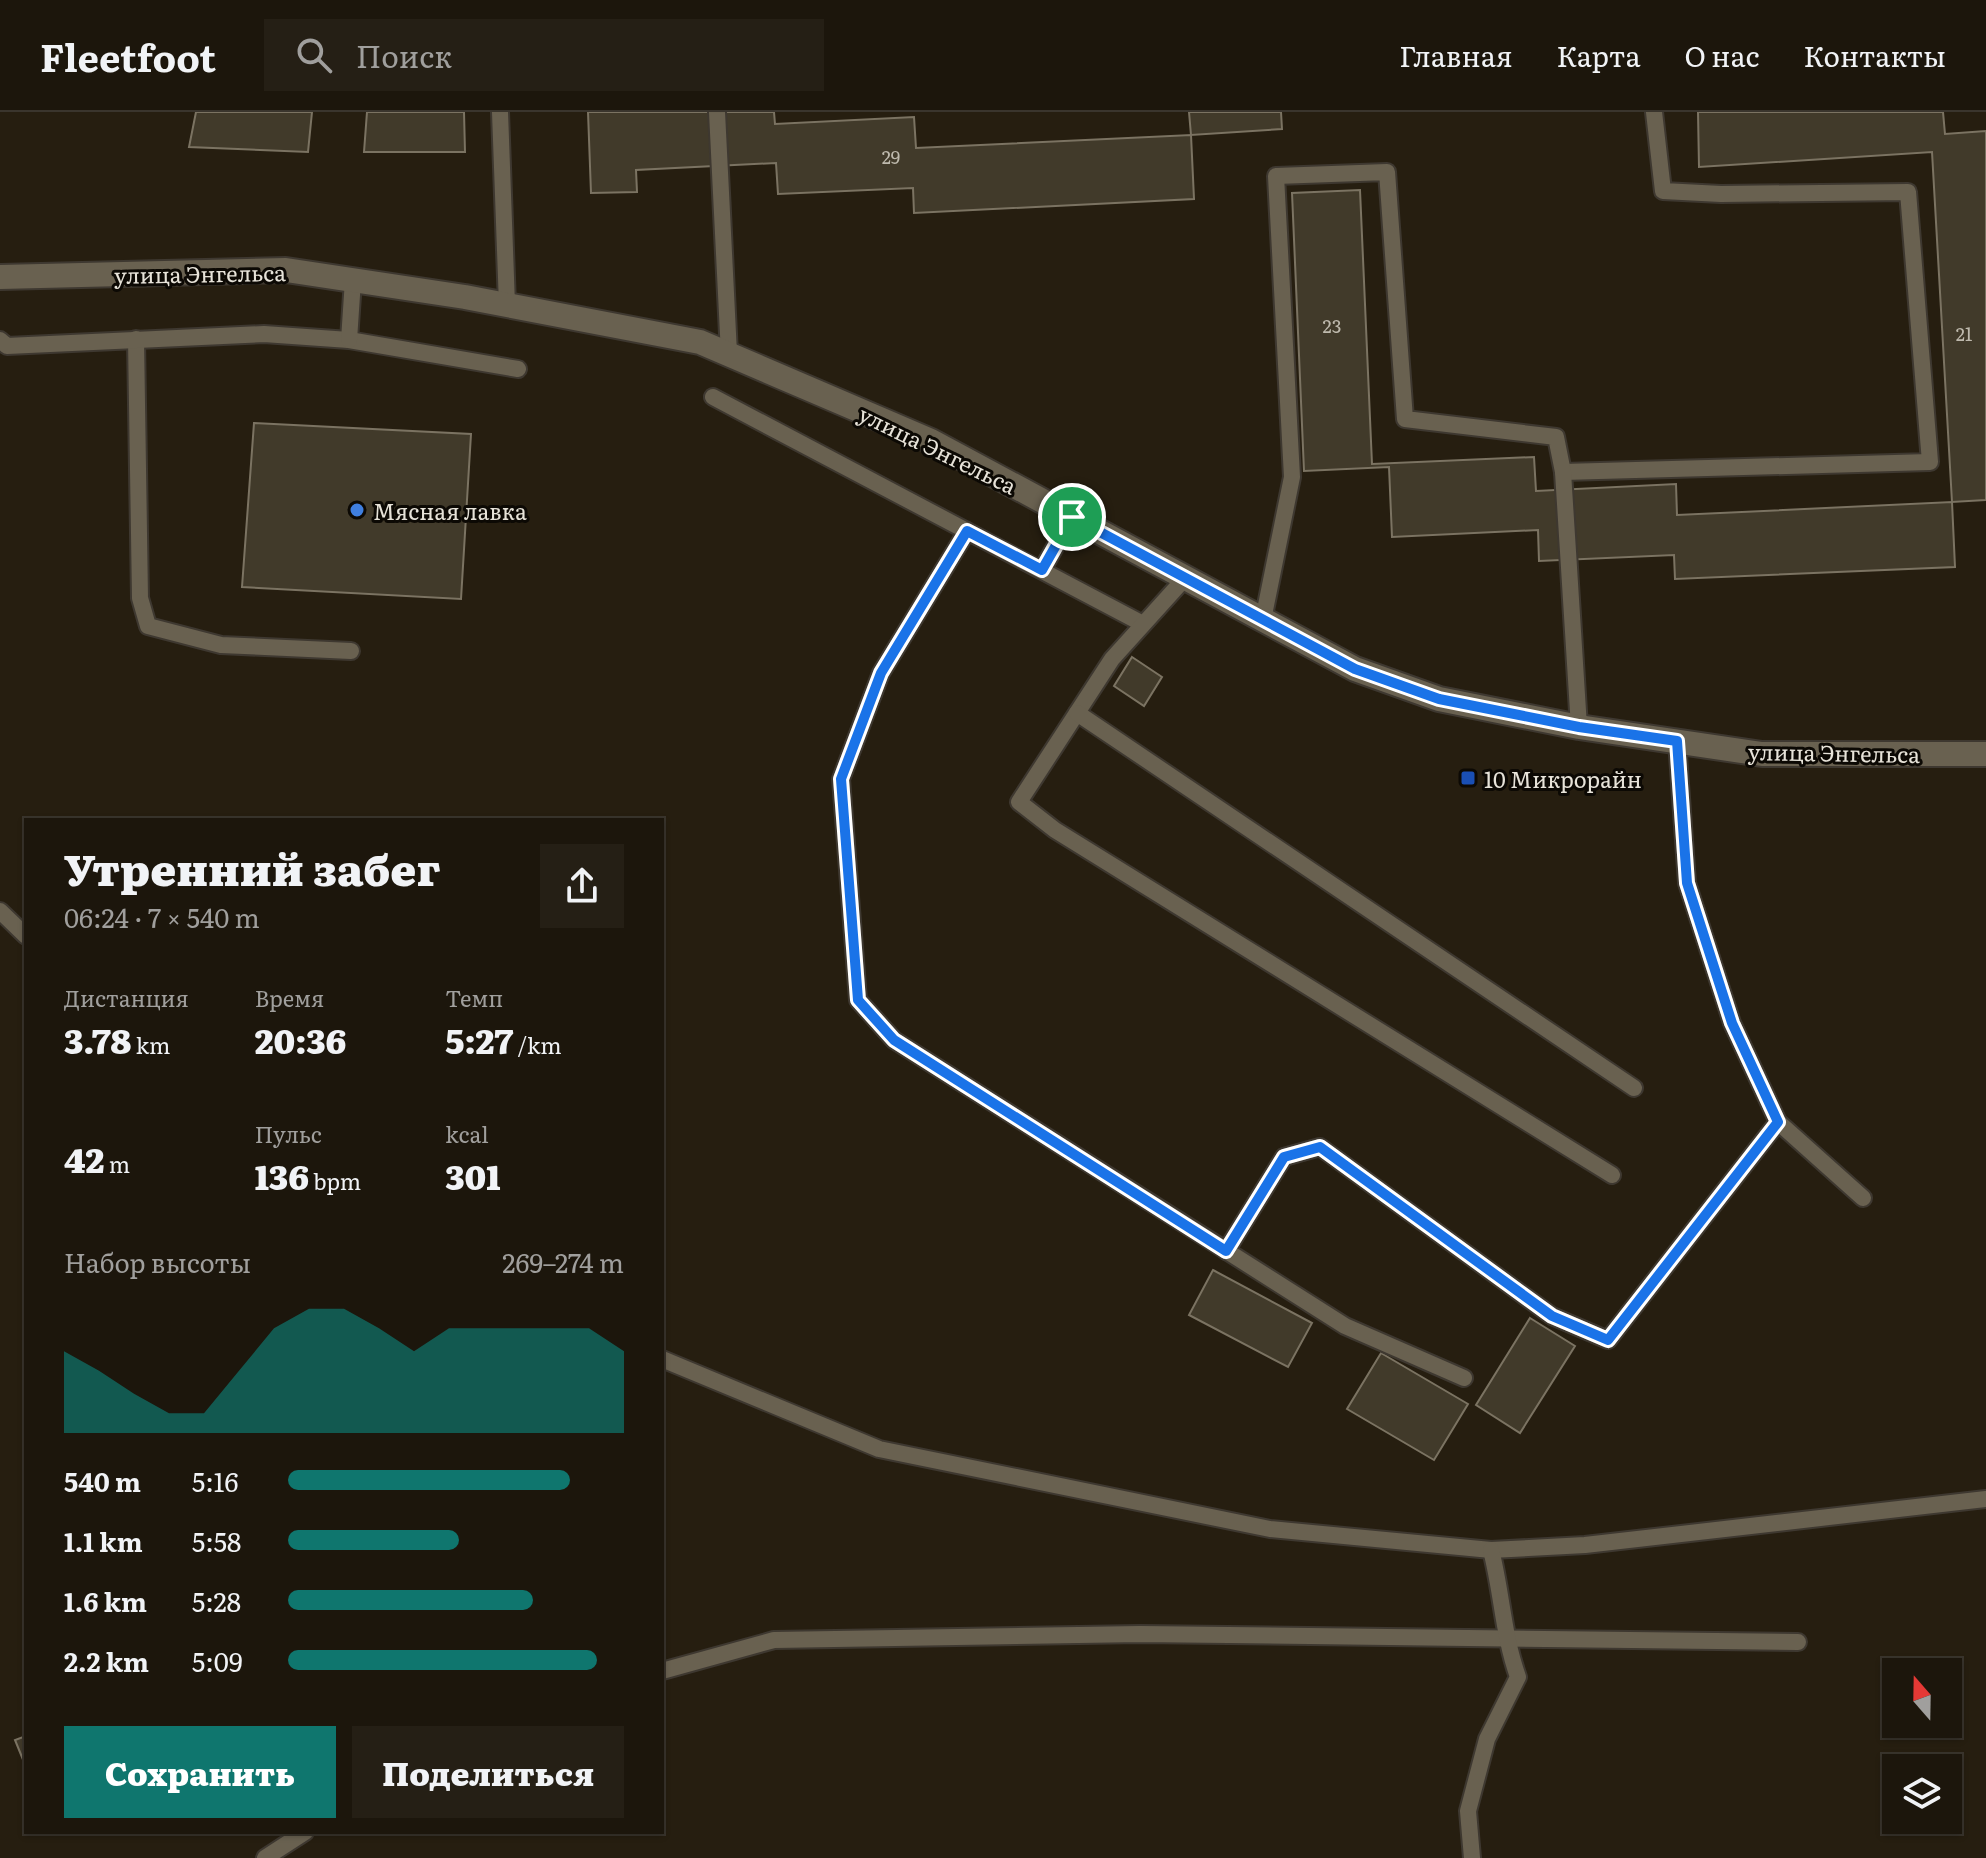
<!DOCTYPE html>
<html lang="ru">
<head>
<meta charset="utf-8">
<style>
  body { margin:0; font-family:Literata,serif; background:#251f15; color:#f1f3f6; height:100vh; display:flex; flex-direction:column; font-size:30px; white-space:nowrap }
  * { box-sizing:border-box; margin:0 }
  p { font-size:26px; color:#a09f9d }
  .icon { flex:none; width:44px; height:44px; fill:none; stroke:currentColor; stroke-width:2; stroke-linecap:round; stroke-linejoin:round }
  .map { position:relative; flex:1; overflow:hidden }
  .drawer { position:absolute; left:24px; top:706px; width:640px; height:1016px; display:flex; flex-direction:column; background:#1c160c; border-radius:0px; box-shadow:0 2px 6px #0004,0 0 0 2px #3a352d }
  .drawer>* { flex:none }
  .needle { width:52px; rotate:340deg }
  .controls { position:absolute; left:1882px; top:1546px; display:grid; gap:16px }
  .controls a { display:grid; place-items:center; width:80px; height:80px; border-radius:0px; background:#1c160c; box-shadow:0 2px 6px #0004,0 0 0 2px #3a352d; font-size:40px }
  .pin { position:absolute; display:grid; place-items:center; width:68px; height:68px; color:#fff; margin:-34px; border:4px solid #fff; border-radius:50%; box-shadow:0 2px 8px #0007 }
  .round { display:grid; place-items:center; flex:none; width:84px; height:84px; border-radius:0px; background:#251f15 }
  .head { display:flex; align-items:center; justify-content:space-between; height:136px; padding:0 40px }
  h1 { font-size:44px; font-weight:800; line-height:60px }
  .metrics { display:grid; grid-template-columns:repeat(3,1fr); gap:12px; height:136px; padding:8px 40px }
  .metrics div { display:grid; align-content:center }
  .metrics b { font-size:34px; font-weight:800 }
  .metrics small { font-size:22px; font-weight:400 }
  .metrics p { font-size:22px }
  .chart { height:224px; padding:16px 40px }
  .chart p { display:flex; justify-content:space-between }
  .chart svg { width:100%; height:144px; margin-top:8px; fill:#0f766e; opacity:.7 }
  .button { display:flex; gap:16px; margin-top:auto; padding:16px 40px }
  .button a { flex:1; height:92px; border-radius:0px; background:#0f766e; color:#fff; font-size:32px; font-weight:800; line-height:92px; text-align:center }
  .button a+a { background:#251f15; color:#f1f3f6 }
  ul { padding:0 40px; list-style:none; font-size:26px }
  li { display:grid; grid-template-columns:128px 96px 1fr; align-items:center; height:60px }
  li i { height:20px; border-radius:10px; background:#0f766e }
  header { display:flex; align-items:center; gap:48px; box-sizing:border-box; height:112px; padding:0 40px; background:#1c160c; border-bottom:2px solid #3a352d }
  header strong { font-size:38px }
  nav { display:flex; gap:44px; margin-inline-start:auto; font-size:28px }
  .search { width:560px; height:72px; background:#251f15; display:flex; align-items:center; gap:20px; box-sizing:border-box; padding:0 28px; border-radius:0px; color:#a09f9d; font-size:30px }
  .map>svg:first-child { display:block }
  .building { fill:#413a2a; stroke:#7b7362; stroke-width:2 }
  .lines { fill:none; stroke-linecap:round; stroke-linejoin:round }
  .lane-casing { stroke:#3e3830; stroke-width:20 }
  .secondary-casing { stroke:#3e3830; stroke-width:28 }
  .lane { stroke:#696150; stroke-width:16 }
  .secondary { stroke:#696150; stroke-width:24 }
  .route-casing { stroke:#fff; stroke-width:16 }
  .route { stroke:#1a73e8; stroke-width:10 }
  .shop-dot { fill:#3f7fe0; stroke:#0c0904; stroke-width:3 }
  .transit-dot { fill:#1a4fb4; stroke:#0c0904; stroke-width:3 }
  .labels { text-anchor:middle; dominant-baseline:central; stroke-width:6; stroke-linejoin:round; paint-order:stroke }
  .number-label { font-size:18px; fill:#beb9ad }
  .street-label { font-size:22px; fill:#e7e3d9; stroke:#0c0904 }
  .poi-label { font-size:22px; fill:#e7e3d9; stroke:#0c0904; text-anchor:start }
</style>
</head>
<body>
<header>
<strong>Fleetfoot</strong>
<div class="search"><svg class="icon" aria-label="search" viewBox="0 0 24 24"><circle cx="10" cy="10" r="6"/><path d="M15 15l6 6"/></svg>Поиск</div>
<nav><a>Главная</a><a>Карта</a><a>О нас</a><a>Контакты</a></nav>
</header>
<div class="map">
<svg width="1986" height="1746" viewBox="0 0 1986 1746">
  <rect width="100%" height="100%" fill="#261e10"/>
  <g class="building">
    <path d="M196,0h116l-4,40 -119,-5z"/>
    <path d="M367,0h97l1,40h-101z"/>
    <path d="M588,0h186l1,12 139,-7 2,31 275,-13 3,64 -280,14 -1,-25 -135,6 -2,-31 -140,7 1,22 -46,1z"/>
    <path d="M1189,0h92l1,17 -91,6z"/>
    <path d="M1698,0h245l2,22 41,-3v369l-34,2 -20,-350 -233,15z"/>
    <path d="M1360,78l12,274 162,-7 2,34 140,-7 1,31 275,-13 3,65 -280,12 -1,-24 -135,6 -1,-31 -146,7 -3,-70 -85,4 -12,-278z"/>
    <path d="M254,311l217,11 -10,165 -219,-12z"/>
    <path d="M1132,545l30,20 -18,29 -30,-20z"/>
    <path d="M1213,1158l99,53 -24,44 -99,-52z"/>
    <path d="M1530,1206l45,28 -55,87 -44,-28z"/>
    <path d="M1381,1241l87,51 -34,56 -87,-51z"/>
    <path d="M26,1624v31l-11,-27z"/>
  </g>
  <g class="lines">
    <g class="lane-casing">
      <g id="lane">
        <path d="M500,0l7,193"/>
        <path d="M717,0l12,242"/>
        <path d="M136,227l4,259 8,28 73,19 130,6"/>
        <path d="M0,228l7,6 257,-12 85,6 169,29"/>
        <path d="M349,228l4,-60"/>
        <path d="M713,285l430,227"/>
        <path d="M1563,360l367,-10 -22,-270 -187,2 -58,-3 -9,-79"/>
        <path d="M967,419l-86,142 -40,106 17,221 36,40 451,286 119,52"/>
        <path d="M1042,458l30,-53"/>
        <path d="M1186,465l-74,82 -93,143 36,28 557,345"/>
        <path d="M1263,508l29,-143 -16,-301 111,-4 18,247 151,18 7,35 16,255"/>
        <path d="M1077,601l557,375"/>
        <path d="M1677,629l10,142 45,140 46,99 85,76"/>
        <path d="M0,799l26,25"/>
        <path d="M1226,1139l58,-94 36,-10 232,169 56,24 170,-218"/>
        <path d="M662,1247l217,90 391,80 221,21 94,-5 401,-46"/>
        <path d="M662,1559l112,-31 366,-6 658,8"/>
        <path d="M265,1746l40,-26"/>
        <path d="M1472,1746l-4,-47 19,-72 31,-62c-15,-42 -16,-84 -27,-127"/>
      </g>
    </g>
    <g class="secondary-casing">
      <path id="secondary" d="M0,165l286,-7 179,27 235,45 231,99 424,228 84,30 140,28 183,27h224"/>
    </g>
    <use href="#lane" class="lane"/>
    <use href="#secondary" class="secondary"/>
  </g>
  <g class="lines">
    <g class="route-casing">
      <path id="route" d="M1072,405l283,152 84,30 140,28 98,14 10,142 45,140 46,99 -170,218 -56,-24 -232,-169 -36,10 -58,94 -332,-211 -36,-40 -17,-221 40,-106 86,-142 75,39z"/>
    </g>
    <use href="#route" class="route"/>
  </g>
  <circle class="shop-dot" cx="357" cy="398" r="8"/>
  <rect class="transit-dot" x="1460" y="658" width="16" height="16" rx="4"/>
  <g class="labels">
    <g class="number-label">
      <text x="891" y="44">29</text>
      <text x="1332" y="213">23</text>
      <text x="1964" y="221">21</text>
    </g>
    <g class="street-label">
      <text transform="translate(200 161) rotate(-1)">улица Энгельса</text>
      <text transform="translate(938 337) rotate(26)">улица Энгельса</text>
      <text transform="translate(1834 640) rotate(1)">улица Энгельса</text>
    </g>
    <g class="poi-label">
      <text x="373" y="398">Мясная лавка</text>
      <text x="1484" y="666">10 Микрорайн</text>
    </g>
  </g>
</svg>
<div class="controls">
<a><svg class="needle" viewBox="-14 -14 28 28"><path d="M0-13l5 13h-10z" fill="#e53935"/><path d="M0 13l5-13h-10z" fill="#a09f9d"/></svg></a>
<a><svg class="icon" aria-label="layers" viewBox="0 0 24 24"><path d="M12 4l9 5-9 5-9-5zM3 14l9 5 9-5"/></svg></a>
</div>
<div class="pin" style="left:1072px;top:405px;background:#1e9e55"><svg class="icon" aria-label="arrive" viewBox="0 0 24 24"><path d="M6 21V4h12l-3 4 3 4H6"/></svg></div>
<section class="drawer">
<div class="head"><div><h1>Утренний забег</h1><p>06:24 · 7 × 540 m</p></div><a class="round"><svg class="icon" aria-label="share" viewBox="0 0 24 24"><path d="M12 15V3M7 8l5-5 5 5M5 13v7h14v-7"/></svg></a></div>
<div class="metrics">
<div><p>Дистанция</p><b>3.78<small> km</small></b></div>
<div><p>Время</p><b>20:36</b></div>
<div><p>Темп</p><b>5:27<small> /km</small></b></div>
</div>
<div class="metrics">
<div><b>42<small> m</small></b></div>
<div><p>Пульс</p><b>136<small> bpm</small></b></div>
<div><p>kcal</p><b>301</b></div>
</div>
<div class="chart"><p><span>Набор высоты</span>269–274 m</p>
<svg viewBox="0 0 160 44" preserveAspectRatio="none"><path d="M0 44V19L10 25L20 32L30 38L40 38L50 25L60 12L70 6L80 6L90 12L100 19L110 12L120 12L130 12L140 12L150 12L160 19V44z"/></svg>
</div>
<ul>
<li><b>540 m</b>5:16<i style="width:84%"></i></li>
<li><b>1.1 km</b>5:58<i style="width:51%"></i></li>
<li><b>1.6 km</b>5:28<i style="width:73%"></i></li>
<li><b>2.2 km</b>5:09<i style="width:92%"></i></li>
</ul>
<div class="button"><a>Сохранить</a><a>Поделиться</a></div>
</section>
</div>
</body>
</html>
